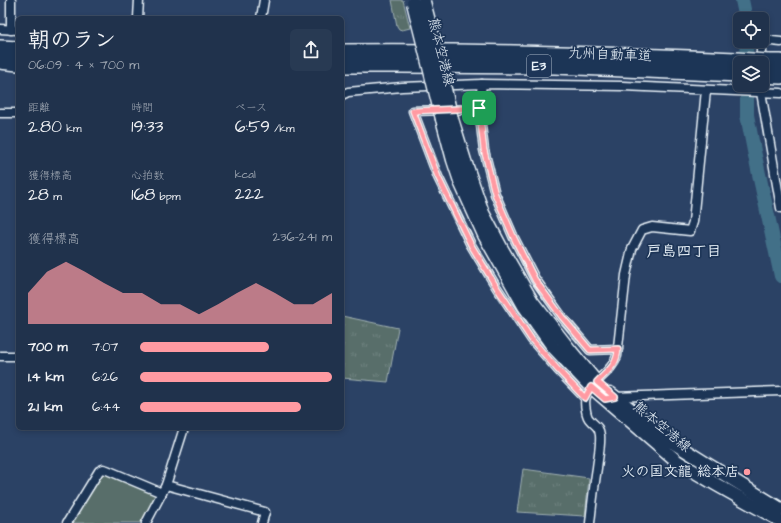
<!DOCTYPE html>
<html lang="ja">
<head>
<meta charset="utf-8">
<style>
  body { margin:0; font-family:"Architects Daughter","Klee One",sans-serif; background:#283a53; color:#f1f3f6; height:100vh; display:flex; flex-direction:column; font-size:15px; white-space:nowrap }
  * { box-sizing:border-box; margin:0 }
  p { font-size:13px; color:#a2aab5 }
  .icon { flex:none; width:22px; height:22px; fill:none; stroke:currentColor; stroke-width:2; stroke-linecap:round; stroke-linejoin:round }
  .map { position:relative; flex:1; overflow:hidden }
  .details { position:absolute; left:16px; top:16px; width:328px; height:414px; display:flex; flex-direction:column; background:#20324c; border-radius:6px; box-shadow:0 2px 6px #0003,0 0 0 1px #3d4d64 }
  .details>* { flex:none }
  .controls { position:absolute; left:733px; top:12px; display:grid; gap:8px }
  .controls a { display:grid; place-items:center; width:36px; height:36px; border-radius:6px; background:#20324c; box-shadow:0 2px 6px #0003,0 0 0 1px #3d4d64; font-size:20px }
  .pin { position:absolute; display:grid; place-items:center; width:34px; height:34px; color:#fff; margin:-17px; border-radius:8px; box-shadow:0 2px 6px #0006 }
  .round { display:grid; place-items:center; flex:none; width:42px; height:42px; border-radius:6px; background:#283a53 }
  .overview { display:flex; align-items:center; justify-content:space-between; height:68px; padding:0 12px }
  h1 { font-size:22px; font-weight:600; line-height:30px }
  .metrics { display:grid; grid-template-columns:repeat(3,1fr); gap:6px; height:68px; padding:4px 12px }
  .metrics div { display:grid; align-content:center }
  .metrics b { font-size:17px; font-weight:600 }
  .metrics small { font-size:11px; font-weight:400 }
  .metrics p { font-size:11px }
  .chart { height:112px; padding:8px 12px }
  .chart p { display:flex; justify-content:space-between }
  .chart svg { width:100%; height:72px; margin-top:4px; fill:#ff9aa2; opacity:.7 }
  ul { padding:0 12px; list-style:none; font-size:13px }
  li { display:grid; grid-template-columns:64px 48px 1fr; align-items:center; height:30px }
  li i { height:10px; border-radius:5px; background:#ff9aa2 }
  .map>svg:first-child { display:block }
  .grass { fill:url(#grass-tufts); stroke:#a0b0b1 }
  .green { fill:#586e6a; stroke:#a0b0b1 }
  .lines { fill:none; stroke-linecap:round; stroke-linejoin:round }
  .river { stroke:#436f88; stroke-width:14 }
  .minor-casing { stroke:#e8f1f8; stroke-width:11 }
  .secondary-casing { stroke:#e8f1f8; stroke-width:15 }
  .motorway-casing { stroke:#e8f1f8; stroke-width:18 }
  .minor { stroke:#1d3557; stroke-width:8 }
  .secondary { stroke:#1d3557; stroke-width:12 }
  .motorway { stroke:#1d3557; stroke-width:15 }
  .secondary-bridge-casing { stroke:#e8f1f8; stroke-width:15; stroke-linecap:butt }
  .motorway-bridge-casing { stroke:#e8f1f8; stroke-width:18; stroke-linecap:butt }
  .secondary-bridge { stroke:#1d3557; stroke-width:12 }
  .motorway-bridge { stroke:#1d3557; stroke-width:15 }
  .route-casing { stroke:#fff; stroke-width:8 }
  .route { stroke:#ff9aa2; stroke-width:5 }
  .poi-dot { fill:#ff9aa2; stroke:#1d3557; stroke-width:1.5 }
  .labels { text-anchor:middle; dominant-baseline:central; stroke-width:3.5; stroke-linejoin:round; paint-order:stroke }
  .shield { fill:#1d3557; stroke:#abb9c8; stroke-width:1 }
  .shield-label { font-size:13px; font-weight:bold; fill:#e8f1f8 }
  .street-label { font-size:14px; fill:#e8f1f8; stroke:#1d3557 }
  .poi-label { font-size:14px; font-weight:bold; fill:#e8f1f8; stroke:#1d3557; text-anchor:end }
  .neighbourhood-label { font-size:15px; font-weight:bold; fill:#e8f1f8; stroke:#1d3557 }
</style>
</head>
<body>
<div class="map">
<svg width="781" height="523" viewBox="0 0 781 523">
  <defs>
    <pattern id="grass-tufts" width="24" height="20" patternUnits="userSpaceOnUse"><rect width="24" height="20" fill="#586e6a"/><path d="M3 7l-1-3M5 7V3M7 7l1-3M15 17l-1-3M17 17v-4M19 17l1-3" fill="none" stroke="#708380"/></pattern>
  </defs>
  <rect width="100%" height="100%" fill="#2b4265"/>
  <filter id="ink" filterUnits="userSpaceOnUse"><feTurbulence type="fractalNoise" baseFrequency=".025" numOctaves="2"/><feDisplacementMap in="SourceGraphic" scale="8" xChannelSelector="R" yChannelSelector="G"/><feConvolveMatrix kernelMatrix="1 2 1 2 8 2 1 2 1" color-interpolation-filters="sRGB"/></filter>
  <g filter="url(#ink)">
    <g class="grass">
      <path d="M392,0h11l7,28 -8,2 -3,-1 -2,-3z"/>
      <path d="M342,316l56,12 -10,54 -46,-4z"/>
      <path d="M523,469l66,9 -4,38 -68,-4z"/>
    </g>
    <path class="green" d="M99,471l63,22 -16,30h-79z"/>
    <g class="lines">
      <g class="river">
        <path d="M742,0l4,19"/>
        <path d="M746,41l1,22"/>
        <path d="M747,85v30l7,36 27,125"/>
      </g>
      <g class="minor-casing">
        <g id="minor">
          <path d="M138,18l1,-18"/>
          <path d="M261,18l3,-18"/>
          <path d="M0,29l18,1"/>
          <path d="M11,30v-30"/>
          <path d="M762,40l19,2"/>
          <path d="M761,41v22"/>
          <path d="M482,84l-3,25 5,41 11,44 19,44 21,41 27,38 28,33 28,-1"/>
          <path d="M761,85v7l20,116"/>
          <path d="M342,95l6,-3 54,-5 80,-3 141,2 158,7"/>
          <path d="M479,109l-66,2 25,66 33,68 26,43 35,52 26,30 27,28"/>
          <path d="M0,113h18"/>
          <path d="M0,356h18"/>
          <path d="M614,397l167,-6"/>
          <path d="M166,485l99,27 -3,11"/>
          <path d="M67,523l32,-52 4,-2 4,1 55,23"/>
          <path d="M146,523l20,-38 18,-57"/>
          <path d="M590,523c2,-18 4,-37 7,-55 1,-10 4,-23 3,-33 -1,-9 -5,-9 -10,-15 -4,-3 -6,-18 -4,-23 6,-17 26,-24 31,-41l9,-81 6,-26 10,-19 10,-3 38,4 3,-9 13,-132"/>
        </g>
      </g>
      <g class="secondary-casing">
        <g id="secondary">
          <path d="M442,119l11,41 8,24 23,51 40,71 29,41 38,40 87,75 39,23 64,36"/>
          <path d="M452,119l13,42 18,52 19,36 30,52 38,49 25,30"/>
          <path d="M610,393l62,49 32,20 77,47"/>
        </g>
      </g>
      <g class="motorway-casing">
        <g id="motorway">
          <path d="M0,48l18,1"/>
          <path d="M342,52c131,-1 263,2 394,8"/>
          <path d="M0,61l18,2"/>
          <path d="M768,62h13"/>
          <path d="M342,65h58l155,1 185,8"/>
          <path d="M762,75l19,1"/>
        </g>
      </g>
      <use href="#minor" class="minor"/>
      <use href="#secondary" class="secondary"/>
      <use href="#motorway" class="motorway"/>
      <g class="secondary-bridge-casing">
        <g id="secondary-bridge">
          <path d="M424,2l6,23 22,94"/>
          <path d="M413,3l29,116"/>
        </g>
      </g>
      <g class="motorway-bridge-casing">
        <path id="motorway-bridge" d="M736,60l32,2"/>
      </g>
      <use href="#secondary-bridge" class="secondary-bridge"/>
      <use href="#motorway-bridge" class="motorway-bridge"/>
    </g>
  </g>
  <g class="lines" filter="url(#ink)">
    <g class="route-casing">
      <path id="route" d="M479,108l5,42 11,44 19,44 21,42 27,37 28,33 28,-1c-1,17 -10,21 -21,33l18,15 -10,2 -14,-12 -6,11 -27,-28 -26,-30 -35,-52 -26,-43 -33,-68 -25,-66z"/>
    </g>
    <use href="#route" class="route"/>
  </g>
  <circle class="poi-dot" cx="747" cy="472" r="4"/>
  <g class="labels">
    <rect class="shield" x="527" y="55" width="24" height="22" rx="3"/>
    <g class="shield-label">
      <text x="539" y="66">E3</text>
    </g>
    <g class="street-label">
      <text transform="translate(441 52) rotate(76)">熊本空港線</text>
      <text transform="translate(610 55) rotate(2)">九州自動車道</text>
      <text transform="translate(662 427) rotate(40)">熊本空港線</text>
    </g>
    <g class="poi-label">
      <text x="739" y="472">火の国文龍 総本店</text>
    </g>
    <g class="neighbourhood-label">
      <text x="684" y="251">戸島四丁目</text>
    </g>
  </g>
</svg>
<div class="controls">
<a><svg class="icon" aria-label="locate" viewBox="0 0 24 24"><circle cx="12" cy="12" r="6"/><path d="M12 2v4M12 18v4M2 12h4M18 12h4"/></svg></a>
<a><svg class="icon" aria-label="layers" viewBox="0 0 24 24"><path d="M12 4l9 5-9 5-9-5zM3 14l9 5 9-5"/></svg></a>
</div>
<div class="pin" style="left:479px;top:108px;background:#1e9e55"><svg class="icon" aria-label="arrive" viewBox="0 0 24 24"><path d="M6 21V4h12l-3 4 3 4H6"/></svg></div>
<section class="details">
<div class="overview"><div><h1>朝のラン</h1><p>06:09 · 4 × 700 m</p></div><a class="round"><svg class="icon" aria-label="share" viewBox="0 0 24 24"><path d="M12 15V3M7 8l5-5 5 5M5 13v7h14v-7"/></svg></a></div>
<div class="metrics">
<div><p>距離</p><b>2.80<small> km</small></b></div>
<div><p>時間</p><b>19:33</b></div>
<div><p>ペース</p><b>6:59<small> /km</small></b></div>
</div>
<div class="metrics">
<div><p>獲得標高</p><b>28<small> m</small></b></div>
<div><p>心拍数</p><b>168<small> bpm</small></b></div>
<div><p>kcal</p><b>222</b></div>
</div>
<div class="chart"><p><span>獲得標高</span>236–241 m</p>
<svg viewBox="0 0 160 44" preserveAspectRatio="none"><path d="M0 44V25L10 12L20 6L30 12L40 19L50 25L60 25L70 32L80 32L90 38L100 32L110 25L120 19L130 25L140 32L150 32L160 25V44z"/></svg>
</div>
<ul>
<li><b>700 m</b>7:07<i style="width:67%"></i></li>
<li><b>1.4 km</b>6:26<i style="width:100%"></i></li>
<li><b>2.1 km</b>6:44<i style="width:84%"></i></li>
</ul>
</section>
</div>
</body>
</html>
